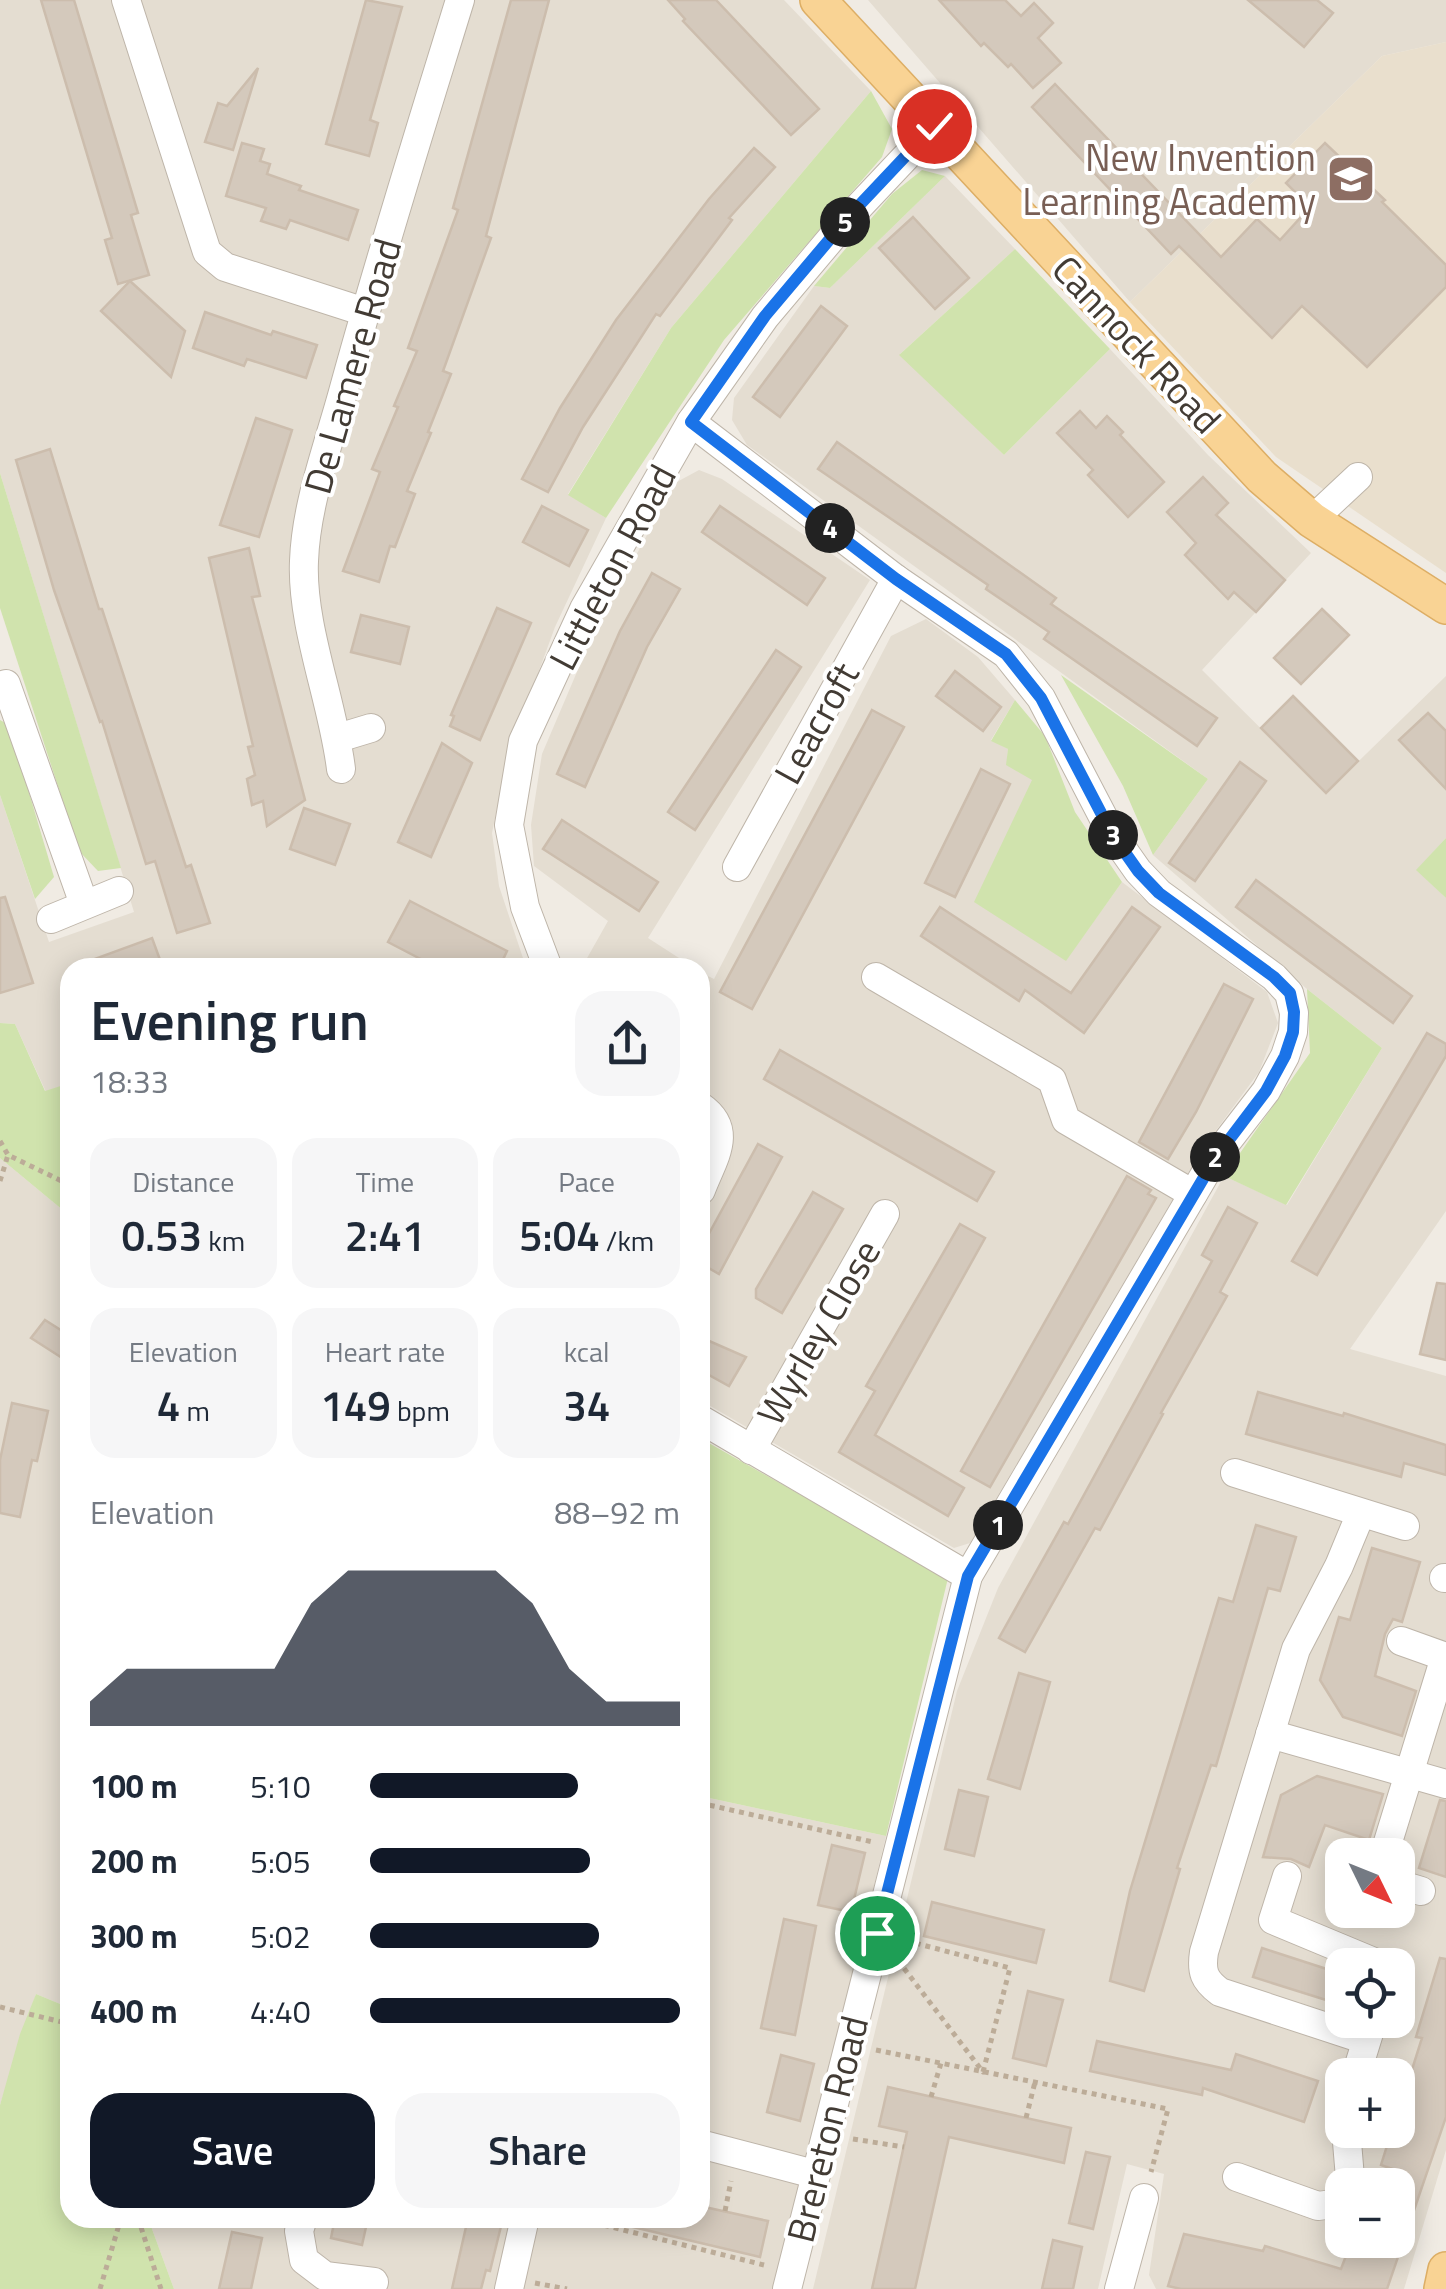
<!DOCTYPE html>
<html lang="en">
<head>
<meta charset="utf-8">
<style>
  body { margin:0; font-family:"Titillium Web",sans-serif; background:#f6f6f7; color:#1f2937; height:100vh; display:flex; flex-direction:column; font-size:38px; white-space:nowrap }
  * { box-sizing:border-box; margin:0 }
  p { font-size:32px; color:#747a83 }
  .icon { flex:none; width:55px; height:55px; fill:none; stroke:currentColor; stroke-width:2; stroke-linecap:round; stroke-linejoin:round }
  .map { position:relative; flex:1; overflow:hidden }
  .panel { position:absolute; left:60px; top:958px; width:650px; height:1270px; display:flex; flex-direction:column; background:#fff; border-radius:30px; box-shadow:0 5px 25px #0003 }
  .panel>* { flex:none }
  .needle { width:65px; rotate:133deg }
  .controls { position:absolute; left:1325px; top:1838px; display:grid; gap:20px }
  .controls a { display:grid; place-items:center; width:90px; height:90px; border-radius:20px; background:#fff; box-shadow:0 5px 25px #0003; font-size:50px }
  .pin { position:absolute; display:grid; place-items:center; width:85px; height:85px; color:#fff; margin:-42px; border:5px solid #fff; border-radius:50%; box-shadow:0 2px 10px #0007 }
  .km { position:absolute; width:50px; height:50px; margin:-25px; border-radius:50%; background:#222; color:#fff; font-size:28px; line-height:50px; text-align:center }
  .round { display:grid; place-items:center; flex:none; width:105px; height:105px; border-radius:30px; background:#f6f6f7 }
  .headline { display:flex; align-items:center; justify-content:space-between; height:170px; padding:0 30px }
  h1 { font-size:55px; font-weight:600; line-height:75px }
  .stats { display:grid; grid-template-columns:repeat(3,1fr); gap:15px; height:170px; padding:10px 30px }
  .stats div { display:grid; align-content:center; border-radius:25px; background:#f6f6f7; text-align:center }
  .stats b { font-size:42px; font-weight:600 }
  .stats small { font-size:28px; font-weight:400 }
  .stats p { font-size:28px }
  .chart { height:280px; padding:20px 30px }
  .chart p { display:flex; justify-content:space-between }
  .chart svg { width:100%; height:180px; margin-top:10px; fill:#111827; opacity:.7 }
  .action { display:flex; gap:20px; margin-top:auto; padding:20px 30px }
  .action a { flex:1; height:115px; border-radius:30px; background:#111827; color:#fff; font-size:40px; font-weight:600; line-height:115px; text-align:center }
  .action a+a { background:#f6f6f7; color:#1f2937 }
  ul { padding:0 30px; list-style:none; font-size:32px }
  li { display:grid; grid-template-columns:160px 120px 1fr; align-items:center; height:75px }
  li i { height:25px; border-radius:12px; background:#111827 }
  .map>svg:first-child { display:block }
  .residential { fill:#e4ddd1; fill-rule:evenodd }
  .education { fill:#e9dfcd }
  .green { fill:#d0e3ad }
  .building { fill:#d4c9bc; stroke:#ccbdad; stroke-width:2.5 }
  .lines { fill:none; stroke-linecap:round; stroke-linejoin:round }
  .minor-casing { stroke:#beb5a9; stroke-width:30 }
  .major-casing { stroke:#ddae65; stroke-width:38 }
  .path { stroke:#bcac98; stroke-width:5; stroke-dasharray:5 5; stroke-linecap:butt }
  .minor { stroke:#fff; stroke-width:28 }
  .major { stroke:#f9d394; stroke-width:35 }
  .route-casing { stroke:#fff; stroke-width:20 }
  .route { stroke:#1a73e8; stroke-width:12 }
  .labels { text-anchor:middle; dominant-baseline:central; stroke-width:8; stroke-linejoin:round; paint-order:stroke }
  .education-label { font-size:38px; fill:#785e54; stroke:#fff; text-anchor:end }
  .street-label { font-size:38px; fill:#423b34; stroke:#fff }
</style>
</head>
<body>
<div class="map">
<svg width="1446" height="2289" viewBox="0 0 1446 2289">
  <rect width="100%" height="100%" fill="#f0ebe3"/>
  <g class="residential">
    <path d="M0,0h784l87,91 -200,237 -103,166 38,24 -51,109 -48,131 -15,75 7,53 27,81 -456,1v115l-24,9 -31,-68 -15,-1v-228l49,147 85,-30 -134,-439z"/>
    <path d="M868,0h578v42l-64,14 -252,246z"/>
    <path d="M945,176l70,73 -115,105 104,101 106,-106 98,106 103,98 -109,117 124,123 120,-117v162l-29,32 29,28v313l-96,138 96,27v774l-42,139h-248l-7,-14 15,-101 -37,-10 -29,125h-285l144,-598 41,-103 226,-412 63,29 95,-157 -75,-59 -154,-134 55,-76 -461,-334 -15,-25 2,-22 80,-112 16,2zM1342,1855h56v55h-56zM1342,1965h56v55h-56zM1342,2075h56v55h-56zM1342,2185h56v55h-56z"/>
    <path d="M699,470l23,9 148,101 -222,358 45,29h-111l26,-46 -74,-55 -3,-41 11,-71 49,-115 84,-156z"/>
    <path d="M926,619l52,38 37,43 -24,40 17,9 -1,16 25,14 34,181 56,-78 145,110 11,31 -19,49 -56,76 -233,395 -16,5 -254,-148v-428l14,7 177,-343z"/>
    <path d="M0,1158l70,58v792l-34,-14 -36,111z"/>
    <path d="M700,1796l186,40 -110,453h-602l-26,-71h552z"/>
  </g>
  <path class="education" d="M1446,42v531l-170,-116 -146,-155 252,-246z"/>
  <g class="green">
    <path d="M871,91l21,38 -10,28 -158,183 -118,178 -38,-23 103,-167z"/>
    <path d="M922,170l23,6 -115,112 -16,-2 78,-92z"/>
    <path d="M1015,249l95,100 -106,106 -105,-100z"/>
    <path d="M0,473l121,395 -23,3 -19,-20 -79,-243z"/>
    <path d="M1061,675l147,104 -55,76 -30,-69z"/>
    <path d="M1015,700l30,36 30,76 47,70 -56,79 -92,-59 58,-122 -26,-15 2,-16 -17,-8z"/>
    <path d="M0,720l9,5 45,152 -19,22 -35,-104z"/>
    <path d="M1446,838v60l-30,-28z"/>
    <path d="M1307,989l75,59 -96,157 -62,-29 86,-123z"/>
    <path d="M0,1023l15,1 30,67 25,-8v133l-70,-58z"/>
    <path d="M700,1438l248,140 -62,258 -186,-40z"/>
    <path d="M36,1994l34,14v210h78l26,71h-174v-184l20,-71z"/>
  </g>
  <g class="building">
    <path d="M41,0h33l64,213 -7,2 18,60 -31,9 -13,-44 7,-2z"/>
    <path d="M366,0l36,7 -32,113 8,3 -9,33 -43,-12z"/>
    <path d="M511,0h38l-63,236 5,2 -48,133 8,3 -23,58 3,1 -24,58 8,3 -20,53 -5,-1 -11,36 -36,-11 37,-99 -8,-3 26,-62 -4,-1 23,-55 -9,-3 50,-138 -5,-2z"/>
    <path d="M668,0h48l103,109 -28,26 -108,-114 2,-2z"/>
    <path d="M939,0h66l16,16 13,-13 19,20 -15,15 23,25 -28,25 -22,-24 -3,3 -24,-24 -3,3z"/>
    <path d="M1248,0h69l16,13 -29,34z"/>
    <path d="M258,68l-25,82 -28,-8 13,-39 9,3z"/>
    <path d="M1055,84l166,173 36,-38 23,21 30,-33 -24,-24 39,-40 60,57 -3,2 64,63v22l-79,80 -65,-61 -30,32 -93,-92 -8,8 -139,-147z"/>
    <path d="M242,143l22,6 -4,12 10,3 -3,10 34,12 -2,4 59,20 -10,30 -58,-20 -4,9 -25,-8 5,-13 -40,-12z"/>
    <path d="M754,148l21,19 -46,51 3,2 -72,96 -4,-2 -73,113 -35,65 -26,-13 38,-71 56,-88 93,-121z"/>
    <path d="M913,217l56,61 -34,31 -56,-61z"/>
    <path d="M130,281l55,50 -14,46 -70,-66z"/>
    <path d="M821,306l26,20 -67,91 -27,-20z"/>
    <path d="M205,312l66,23 2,-4 44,14 -11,33 -59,-19 -3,7 -51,-18z"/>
    <path d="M1080,411l16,17 11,-12 16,16 -3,3 44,47 -36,35 -40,-42 5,-5 -36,-37z"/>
    <path d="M256,418l36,12 -33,107 -39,-12z"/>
    <path d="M837,442l219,156 -5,6 166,114 -20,28 -153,-107 5,-7 -63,-43 2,-4 -170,-116z"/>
    <path d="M50,449l49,160h3l84,258 5,-2 19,58 -33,10 -22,-72 -9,3 -44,-143 -2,1 -46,-132 -38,-130z"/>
    <path d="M1203,477l25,26 -12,12 69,65 -29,32 -22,-20 -6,7 -43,-44 11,-12 -29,-31z"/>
    <path d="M542,506l46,24 -19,36 -46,-24z"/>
    <path d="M720,506l105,72 -18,27 -105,-73z"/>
    <path d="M249,548l11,48 -8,1 53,203 -38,26 -4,-25 -11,4 -5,-26 8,-4 -7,-28 5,-1 -44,-188z"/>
    <path d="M652,573l28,16 -33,58 -62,140 -28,-13 63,-143z"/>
    <path d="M497,608l34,15 -51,117 -30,-14 4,-10 -3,-1z"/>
    <path d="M1322,609l27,26 -48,49 -27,-26z"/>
    <path d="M361,615l48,12 -9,37 -49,-12z"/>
    <path d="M776,650l25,17 -106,163 -27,-18z"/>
    <path d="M955,671l46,36 -18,24 -47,-35z"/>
    <path d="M1293,696l65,65 -32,32 -65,-65z"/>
    <path d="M872,710l32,17 -152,282 -32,-17z"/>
    <path d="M1428,713l18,18v58l-47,-49z"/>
    <path d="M442,743l30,20 -41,94 -33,-15z"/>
    <path d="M1240,762l26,19 -71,100 -26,-18z"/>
    <path d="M981,769l29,15 -55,113 -30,-14z"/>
    <path d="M304,808l46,16 -15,41 -45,-16z"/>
    <path d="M562,820l96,62 -19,29 -96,-62z"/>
    <path d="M1256,880l156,116 -19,27 -157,-116z"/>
    <path d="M5,897l28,86 -33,10v-95z"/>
    <path d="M410,901l97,50 -8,17h-61l-50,-26z"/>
    <path d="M940,907l131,86 61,-86 28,20 -76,106 -59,-43 -6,11 -98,-65z"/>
    <path d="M152,938l11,30h-85v-3z"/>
    <path d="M1224,984l29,15 -57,113 -28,47 -29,-17z"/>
    <path d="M1427,1033l19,11v12l-129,219 -25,-14z"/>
    <path d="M780,1050l214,122 -17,29 -213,-122z"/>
    <path d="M758,1144l24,13 -63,117 -19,-11v-13z"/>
    <path d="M1127,1176l24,14 -3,4 8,4 -166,289 -29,-16z"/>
    <path d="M813,1192l30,17 -61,104 -26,-15v-9z"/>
    <path d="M1228,1207l29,16 -37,69 7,4 -66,117 2,1 -63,116 -5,-2 -70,124 -26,-14 65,-116 4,2 144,-263 -10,-6z"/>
    <path d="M960,1224l25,14 -110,197 89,53 -16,28 -109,-64 36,-61 -9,-5z"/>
    <path d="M1437,1283l9,1v76l-26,-6z"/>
    <path d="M45,1320l25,16v27l-39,-25z"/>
    <path d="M700,1337l46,20 -17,29 -29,-16z"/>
    <path d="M1258,1392l85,24 1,-3 102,32v30l-42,-12 -3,14 -155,-43z"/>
    <path d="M12,1403l36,8 -11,50 -5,-1 -12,57 -20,-4v-53z"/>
    <path d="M1256,1525l40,12 -16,54 -12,-3 -52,178 -5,-1 -34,103 3,1 -36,122 -34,-10 20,-90 89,-293 14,4z"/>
    <path d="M1372,1548l48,14 -18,60 -9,-3 -8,15 -10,42 41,15 -14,45 -59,-19 -23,-37 19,-63 11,3z"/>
    <path d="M1019,1673l31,9 -30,107 -32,-10z"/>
    <path d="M1317,1776l66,18 -14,46 -44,-15 -16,42 -18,-8 -28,-2 18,-62z"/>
    <path d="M959,1790l29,7 -14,59 -29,-7z"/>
    <path d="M1440,1800l6,1v76l-27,-9z"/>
    <path d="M832,1845l33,8 -14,59 -33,-7z"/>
    <path d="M932,1902l112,28 -8,33 -112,-27z"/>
    <path d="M784,1919l32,7 -21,109 -34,-7z"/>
    <path d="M1262,1948l80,26v31l-89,-28z"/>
    <path d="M1440,1958l6,1v158l-59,172h-206l-13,-3 16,-52 79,17 2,-5 76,23 11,-29h46v-69l-17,-6 11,-35h6v-16l24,-76 -6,-1z"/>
    <path d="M1028,1991l35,9 -17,66 -33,-8z"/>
    <path d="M1097,2041l134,29 5,-16 82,27 -14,41 -101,-34 -1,7 -112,-24z"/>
    <path d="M781,2055l33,9 -14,57 -33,-9z"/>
    <path d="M888,2087l183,41 -7,35 -115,-26 -34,152h-43l35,-157 -28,-6z"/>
    <path d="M1086,2152l24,5 -17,72 -24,-6z"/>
    <path d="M700,2206l68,15 -8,36 -127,-30 1,-9h66z"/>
    <path d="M335,2218h33l-6,27 -31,-7z"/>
    <path d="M468,2218h35l-13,53 -4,-1 -5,19h-29z"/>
    <path d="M232,2232l30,6 -11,51h-32z"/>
    <path d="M1053,2240l29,7 -9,42h-31z"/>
  </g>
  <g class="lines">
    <g class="minor-casing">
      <g id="minor">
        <path d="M126,0l81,252 18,15 140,45"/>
        <path d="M691,422l205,157 110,75 35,44 71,136 26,37 21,22 115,84 15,16 5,20 -1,19 -8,24 -19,35 -51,66 -247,419 -181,713"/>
        <path d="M1312,520l46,-43"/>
        <path d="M0,686l6,-2 78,220"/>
        <path d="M338,738l33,-10"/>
        <path d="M341,769c-8,-67 -40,-143 -37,-208 2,-57 24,-114 39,-169 36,-132 77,-262 117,-392"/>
        <path d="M737,867l159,-288"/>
        <path d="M51,919l68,-28"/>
        <path d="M548,968l-23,-61 -16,-82 14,-84 61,-132 107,-187 74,-105 86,-102 84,-89"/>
        <path d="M876,977l176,103 14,40 127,74"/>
        <path d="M700,1106c35,24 13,52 1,84"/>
        <path d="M700,1419l268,157"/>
        <path d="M751,1450l134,-236"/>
        <path d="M1235,1473l170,53"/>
        <path d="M1361,1513l-22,53 -43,83 -92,303c-3,20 0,28 16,40l146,48"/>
        <path d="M1444,1578h2"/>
        <path d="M1401,1641l45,16"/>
        <path d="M1270,1734l176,50"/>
        <path d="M1384,1855l61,-198"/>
        <path d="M1341,1866l1,1"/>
        <path d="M1287,1876l-14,44 108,45"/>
        <path d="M1398,1884l23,7"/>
        <path d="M1356,2075l17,-55"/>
        <path d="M1346,2130l4,48 -3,7"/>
        <path d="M700,2144l114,30"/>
        <path d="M1237,2177l81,29 15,-2 9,-9"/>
        <path d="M303,2218l-4,13 5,29 21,16 49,6"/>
        <path d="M509,2289l16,-71"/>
        <path d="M1119,2289l25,-91"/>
      </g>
    </g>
    <g class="major-casing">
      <g id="major">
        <path d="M818,0l444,477 50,43 134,86"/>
        <path d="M1442,2289l4,-19"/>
      </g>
    </g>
    <g class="path">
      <path d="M0,1141l8,14 62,30"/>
      <path d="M0,1181l8,-26"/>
      <path d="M700,1803l173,39"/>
      <path d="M877,1933l133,35 -27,104z"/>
      <path d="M0,2007l70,17"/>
      <path d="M876,2050l292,59 -17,63"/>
      <path d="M931,2097l10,-34"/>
      <path d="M1026,2118l9,-36"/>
      <path d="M853,2139l51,8"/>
      <path d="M725,2211l6,-30"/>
      <path d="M138,2218l23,71"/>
      <path d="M575,2218l189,47"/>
      <path d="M535,2283l32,6"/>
      <path d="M100,2289l21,-71"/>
    </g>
    <use href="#minor" class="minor"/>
    <use href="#major" class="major"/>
  </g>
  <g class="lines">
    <g class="route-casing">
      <path id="route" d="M877,1933l91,-357 248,-419 50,-66 19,-35 8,-24 1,-20 -4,-19 -16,-16 -115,-84 -21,-22 -26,-37 -71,-136 -35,-44 -110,-75 -205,-157 74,-106 86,-102 83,-88"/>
    </g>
    <use href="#route" class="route"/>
  </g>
  <defs>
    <g id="school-square" transform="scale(2.5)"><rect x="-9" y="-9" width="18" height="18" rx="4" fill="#8d6e63" stroke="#fff"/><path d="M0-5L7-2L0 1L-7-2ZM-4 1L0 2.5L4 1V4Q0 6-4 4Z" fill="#fff"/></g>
  </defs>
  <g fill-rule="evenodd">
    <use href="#school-square" x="1351" y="179"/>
  </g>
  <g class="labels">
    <g class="education-label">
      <text x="1316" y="157">New Invention<tspan x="1316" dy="44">Learning Academy</tspan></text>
    </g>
    <g class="street-label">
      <text transform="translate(1137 344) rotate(47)">Cannock Road</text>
      <text transform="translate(352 366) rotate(-74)">De Lamere Road</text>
      <text transform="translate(612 567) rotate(-62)">Littleton Road</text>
      <text transform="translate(816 723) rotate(-61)">Leacroft</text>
      <text transform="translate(818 1332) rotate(-60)">Wyrley Close</text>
      <text transform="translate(827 2129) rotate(-76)">Brereton Road</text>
    </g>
  </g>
</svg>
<div class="controls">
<a><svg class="needle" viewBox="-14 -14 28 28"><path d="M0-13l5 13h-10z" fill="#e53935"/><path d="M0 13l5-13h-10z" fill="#747a83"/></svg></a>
<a><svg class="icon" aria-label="locate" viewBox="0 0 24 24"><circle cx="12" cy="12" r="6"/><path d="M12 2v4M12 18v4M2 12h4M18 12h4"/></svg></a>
<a>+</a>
<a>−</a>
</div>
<div class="pin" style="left:877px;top:1933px;background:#1e9e55"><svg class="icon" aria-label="arrive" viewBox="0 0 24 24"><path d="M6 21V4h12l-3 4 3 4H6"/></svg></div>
<div class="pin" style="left:934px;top:126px;background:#d93025"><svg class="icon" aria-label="check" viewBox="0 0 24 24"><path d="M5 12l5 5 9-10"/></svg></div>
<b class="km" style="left:998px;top:1525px">1</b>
<b class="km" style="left:1215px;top:1157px">2</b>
<b class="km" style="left:1113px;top:835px">3</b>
<b class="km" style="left:830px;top:528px">4</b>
<b class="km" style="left:845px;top:222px">5</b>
<section class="panel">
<div class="headline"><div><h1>Evening run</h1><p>18:33</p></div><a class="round"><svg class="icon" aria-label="share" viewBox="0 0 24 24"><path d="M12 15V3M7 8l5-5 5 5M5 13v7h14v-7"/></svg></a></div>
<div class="stats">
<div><p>Distance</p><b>0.53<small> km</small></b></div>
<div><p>Time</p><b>2:41</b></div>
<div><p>Pace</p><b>5:04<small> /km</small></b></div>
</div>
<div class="stats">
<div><p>Elevation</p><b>4<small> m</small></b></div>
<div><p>Heart rate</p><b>149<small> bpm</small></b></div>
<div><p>kcal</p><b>34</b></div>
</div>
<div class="chart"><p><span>Elevation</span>88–92 m</p>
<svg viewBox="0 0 160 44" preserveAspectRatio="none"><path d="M0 44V38L10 30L20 30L30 30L40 30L50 30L60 14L70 6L80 6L90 6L100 6L110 6L120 14L130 30L140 38L150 38L160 38V44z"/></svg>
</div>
<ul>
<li><b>100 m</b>5:10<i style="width:67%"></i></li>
<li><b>200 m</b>5:05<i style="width:71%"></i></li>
<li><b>300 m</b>5:02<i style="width:74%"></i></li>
<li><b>400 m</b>4:40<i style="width:100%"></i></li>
</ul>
<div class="action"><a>Save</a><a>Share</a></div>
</section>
</div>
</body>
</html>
